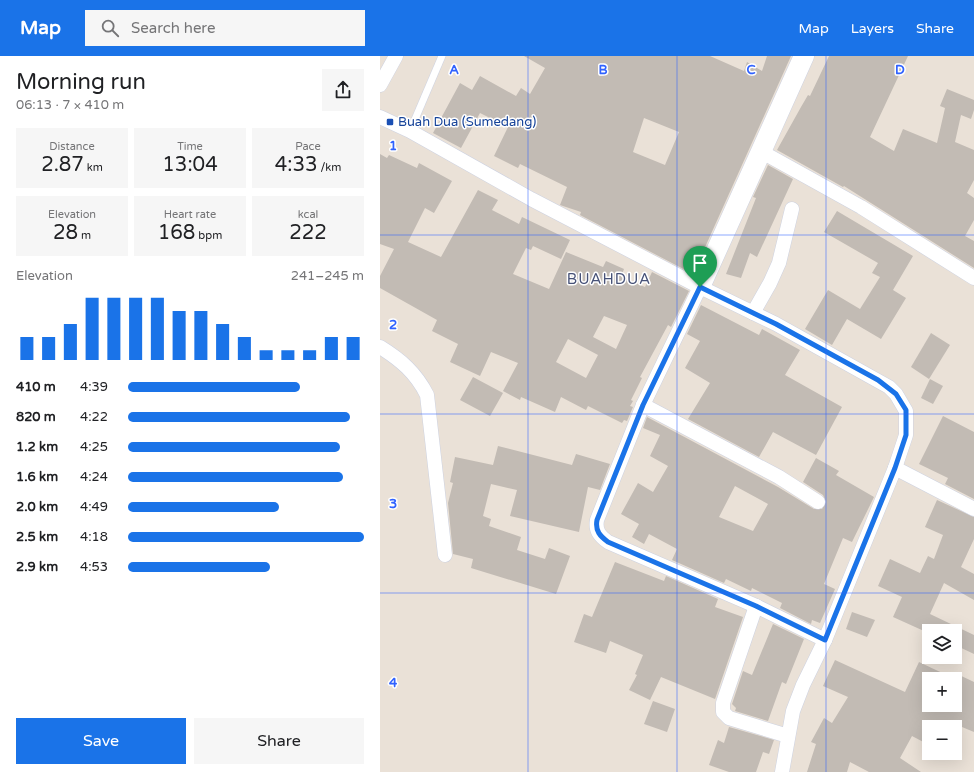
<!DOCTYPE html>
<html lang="en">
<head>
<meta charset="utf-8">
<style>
  body { margin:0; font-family:"Varela Round",sans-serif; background:#f6f6f6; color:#202124; height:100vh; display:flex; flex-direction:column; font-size:15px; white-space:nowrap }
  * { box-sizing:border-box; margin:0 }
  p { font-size:13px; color:#757577 }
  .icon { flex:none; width:22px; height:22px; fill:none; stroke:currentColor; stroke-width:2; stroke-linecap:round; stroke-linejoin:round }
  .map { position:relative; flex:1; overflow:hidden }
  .details { display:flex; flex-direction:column; background:#fff; width:380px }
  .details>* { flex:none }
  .fabs { position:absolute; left:542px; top:568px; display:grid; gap:8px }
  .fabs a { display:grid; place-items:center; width:40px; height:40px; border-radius:0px; background:#fff; box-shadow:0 4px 16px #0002; font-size:20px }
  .pin { position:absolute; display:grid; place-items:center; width:34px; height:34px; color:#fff; margin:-41px -17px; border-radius:50% 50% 50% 0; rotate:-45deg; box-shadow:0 0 4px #0007 }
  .pin .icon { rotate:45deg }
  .round { display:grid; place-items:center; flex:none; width:42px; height:42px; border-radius:0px; background:#f6f6f6 }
  .summary { display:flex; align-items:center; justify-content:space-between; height:68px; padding:0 16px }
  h1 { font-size:22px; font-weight:600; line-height:30px }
  .metrics { display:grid; grid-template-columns:repeat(3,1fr); gap:6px; height:68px; padding:4px 16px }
  .metrics div { display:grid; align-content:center; border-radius:0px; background:#f6f6f6; text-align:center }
  .metrics b { font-size:20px; font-weight:600 }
  .metrics small { font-size:11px; font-weight:400 }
  .metrics p { font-size:11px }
  .chart { height:112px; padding:8px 16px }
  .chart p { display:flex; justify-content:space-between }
  .chart svg { width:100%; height:72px; margin-top:4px; stroke:#1a73e8; stroke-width:6 }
  .action { display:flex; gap:8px; margin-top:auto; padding:8px 16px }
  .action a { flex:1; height:46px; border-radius:0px; background:#1a73e8; color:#fff; font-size:16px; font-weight:600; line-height:46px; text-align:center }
  .action a+a { background:#f6f6f6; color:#202124 }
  ul { padding:0 16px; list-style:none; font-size:13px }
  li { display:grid; grid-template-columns:64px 48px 1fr; align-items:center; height:30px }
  li i { height:10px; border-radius:5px; background:#1a73e8 }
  header { display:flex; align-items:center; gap:24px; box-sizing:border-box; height:56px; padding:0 20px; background:#1a73e8; color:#fff }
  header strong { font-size:19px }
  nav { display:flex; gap:22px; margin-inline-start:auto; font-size:14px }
  .search { width:280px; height:36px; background:#f6f6f6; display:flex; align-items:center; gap:10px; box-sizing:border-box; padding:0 14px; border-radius:0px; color:#757577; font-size:15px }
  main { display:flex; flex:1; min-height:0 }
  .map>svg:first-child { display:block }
  .building { fill:#c2bbb4; fill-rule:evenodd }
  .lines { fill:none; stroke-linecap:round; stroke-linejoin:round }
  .lane-casing { stroke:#cdd2e1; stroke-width:8 }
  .street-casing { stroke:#cdd2e1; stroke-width:15 }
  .secondary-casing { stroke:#cdd2e1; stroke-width:21 }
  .lane { stroke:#fff; stroke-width:7 }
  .street { stroke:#fff; stroke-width:14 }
  .secondary { stroke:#fff; stroke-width:20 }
  .route-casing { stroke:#fff; stroke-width:8 }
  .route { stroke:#1a73e8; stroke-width:5 }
  .grid { fill:none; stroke:#3062ff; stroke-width:1; stroke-opacity:0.55 }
  .transit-dot { fill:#1a4fb4; stroke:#fff; stroke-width:1.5 }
  .labels { text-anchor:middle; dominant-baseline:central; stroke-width:3; stroke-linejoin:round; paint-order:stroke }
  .transit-label { font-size:13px; fill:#164399; stroke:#fff; text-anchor:start }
  .quarter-label { font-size:15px; letter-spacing:1px; fill:#475278; stroke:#fff }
  .grid-label { font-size:13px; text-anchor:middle; font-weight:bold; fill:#3062ff; stroke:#fff; stroke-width:3; stroke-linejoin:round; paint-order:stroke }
</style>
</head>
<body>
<header>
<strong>Map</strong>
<div class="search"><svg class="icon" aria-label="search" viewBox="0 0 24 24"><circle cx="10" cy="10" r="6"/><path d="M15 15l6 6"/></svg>Search here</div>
<nav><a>Map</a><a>Layers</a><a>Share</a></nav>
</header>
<main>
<section class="details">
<div class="summary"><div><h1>Morning run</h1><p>06:13 · 7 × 410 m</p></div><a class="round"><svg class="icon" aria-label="share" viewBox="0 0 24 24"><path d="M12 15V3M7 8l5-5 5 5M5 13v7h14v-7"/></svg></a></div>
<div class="metrics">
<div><p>Distance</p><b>2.87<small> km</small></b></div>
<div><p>Time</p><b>13:04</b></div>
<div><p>Pace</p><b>4:33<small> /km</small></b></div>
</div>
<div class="metrics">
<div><p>Elevation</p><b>28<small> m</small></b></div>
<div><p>Heart rate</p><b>168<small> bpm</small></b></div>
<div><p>kcal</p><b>222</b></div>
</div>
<div class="chart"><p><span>Elevation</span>241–245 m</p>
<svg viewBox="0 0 160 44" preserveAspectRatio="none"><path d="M5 44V30M15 44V30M25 44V22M35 44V6M45 44V6M55 44V6M65 44V6M75 44V14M85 44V14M95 44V22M105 44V30M115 44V38M125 44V38M135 44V38M145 44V30M155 44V30"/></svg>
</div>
<ul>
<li><b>410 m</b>4:39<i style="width:73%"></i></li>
<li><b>820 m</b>4:22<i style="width:94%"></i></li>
<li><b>1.2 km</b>4:25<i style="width:90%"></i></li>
<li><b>1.6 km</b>4:24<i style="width:91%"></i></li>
<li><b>2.0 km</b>4:49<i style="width:64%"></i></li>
<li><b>2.5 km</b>4:18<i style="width:100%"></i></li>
<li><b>2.9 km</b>4:53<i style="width:60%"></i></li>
</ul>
<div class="action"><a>Save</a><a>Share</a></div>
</section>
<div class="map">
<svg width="594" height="716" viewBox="0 0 594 716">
  <rect width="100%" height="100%" fill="#eae1d7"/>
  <g class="building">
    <path d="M144,0h186l34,15 3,-9 15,9 5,-15h24l-98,218 -113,-59 1,-3 -21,-7 7,-18 -47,-23 -2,4 -24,-12 14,-29 -28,-14 -19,35 -28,-15 27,-50 12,7 8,-14 36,20 5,-8 9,6 15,-26zM264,62l35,14 -14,33 -32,-13z"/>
    <path d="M449,0h79l-38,81 24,14 9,-22 34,14 8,-35 -5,-2 7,-17 27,11v10l-3,9 -10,-4 -6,27 19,8v30l-7,13 7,5v22l-9,16 9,5v27l-130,-82 -1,1 -66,-37 24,-43 7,-12 2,1z"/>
    <path d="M0,98l7,4 2,-3 28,13 2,-5 33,18 -18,32 -9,-5 -17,34 33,15 37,-67 20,10 -6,10 27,14 3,-7 48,23 -9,19 -28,-13 -2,4 -5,-2 -13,26 36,15 17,-37 37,15 3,-6 18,8 -3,8 24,10 7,-15 37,19 -18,36 -3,-2 -28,52 2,1 -11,22 2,1 -3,5 3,1 -6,14 -3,-1 -2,3 -34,-17 -2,4 -25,-13 -6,15 -34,-15 -1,3 -17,-9 15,-28 -27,-11 -11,24 -30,-14 8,-18 -26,-13 5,-11 -57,-32v-12l14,-27 -14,-5zM224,260l23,9 -11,24 -23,-12zM188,283l30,16 -12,23 -30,-16z"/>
    <path d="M388,109l25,14 -36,78 -7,-4 -9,25 -15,-4 30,-76 -3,-1z"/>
    <path d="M457,155l76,45 -20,34 13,8 -25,41 -34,-20 -15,26 -27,-16 23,-39 32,19 20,-32 -8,-4 6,-10 -54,-31z"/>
    <path d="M321,249l58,30 3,-6 38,21 -15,25 57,32 -26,48 -43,-23 -14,25 -71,-38 22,-36 -25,-15 15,-27 -13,-7z"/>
    <path d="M551,277l19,12 -21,34 -18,-12z"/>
    <path d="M93,321l30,16 -13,23 -30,-16z"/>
    <path d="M550,323l13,7 -10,18 -12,-6z"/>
    <path d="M563,360l31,16v67l-29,-15 3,-6 -29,-14z"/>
    <path d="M267,361l131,70 36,22h8l4,-7 -3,-7 -20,-13 13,-24 23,13 -3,4 38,22 -22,45 -9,-4 -19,46 11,5 -15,34 -8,-3 -1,4 -31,-16 2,-5 -30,-15 -1,3 -25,-12 -2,4 -52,-23 5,-11 -28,-15 -5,10 -12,-7 7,-13 -18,-10 17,-31 15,9 15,-26 -18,-10 10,-21 -17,-7zM355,430l33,18 -15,27 -34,-14z"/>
    <path d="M118,390l74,19 4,-11 34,10 -10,26 -12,-3 -9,45 -69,-16 7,-26 -26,-6 -8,32 8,3 -2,7 32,11 -4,13 28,9 4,-11 21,8 -14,38 -85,-26 2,-9 -20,-5 -5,-51 5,-20 -3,-1 5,-25 38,8z"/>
    <path d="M557,444l37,17v22l-13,28 13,7v26l-30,-17 -14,31 44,21v19l-19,-9v-14h-31l-31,-14 9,-20 -24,-11 12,-27 30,14 8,-17 6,3 9,-24 -18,-8z"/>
    <path d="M235,506l49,19 2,-5 52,23 -3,8 28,10 -28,82 -54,-22 -11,23 -21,-10 8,-15 -2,-1 8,-19 -33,-14 -4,12 -32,-11 10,-28 8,3z"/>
    <path d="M472,556l23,8 -8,17 -21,-8z"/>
    <path d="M393,568l31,15 -18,45 -4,-2 -14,39 -33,-10 1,-3 -4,-4 11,-33 9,4z"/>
    <path d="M455,604l70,32 14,-30 36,17h-26v26h26v-32l19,9v50l-12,-5h-33v18l-17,-9 -12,22 21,14h-52l-19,-10 -3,10h-40l9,-28 -5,-2 13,-24 8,5 16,-26 -25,-11z"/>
    <path d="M273,645l22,8 -8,23 -23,-8z"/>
    <path d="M349,671l45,13 -5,14 -6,-2 -7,20h-27l-20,-7 9,-25 6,3z"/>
  </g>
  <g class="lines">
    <g class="lane-casing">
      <path id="lane" d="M30,75l32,-75"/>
    </g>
    <g class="street-casing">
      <g id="street">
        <path d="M0,29l16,-29"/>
        <path d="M0,61l30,14 121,68 169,88 76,37 113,63 7,7 10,17v24l-11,33 -70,172 -22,45 -10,26 -11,61"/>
        <path d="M382,96l99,55 113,71"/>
        <path d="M320,231l-57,118 -46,115c-2,11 3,16 11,22l148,64 69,34"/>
        <path d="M373,257l17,-30 9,-20 13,-54"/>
        <path d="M0,291c21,13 36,26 47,48l18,160"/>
        <path d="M263,349l136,72 39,25"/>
        <path d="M515,412l79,41"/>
        <path d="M376,550l-33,97v9l6,6 59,18"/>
      </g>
    </g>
    <g class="secondary-casing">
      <path id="secondary" d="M320,231l104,-231"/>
    </g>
    <use href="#lane" class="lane"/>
    <use href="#street" class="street"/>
    <use href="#secondary" class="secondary"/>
  </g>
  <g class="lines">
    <g class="route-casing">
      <path id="route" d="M320,231l76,37 102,56 18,14 10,16v25l-11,33 -70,172 -69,-34 -148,-64c-8,-6 -13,-11 -11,-22l46,-115z"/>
    </g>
    <use href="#route" class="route"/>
  </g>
  <path class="grid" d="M148,0v716M297,0v716M446,0v716M0,179h594M0,358h594M0,537h594"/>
  <rect class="transit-dot" x="6" y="62" width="8" height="8" rx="2"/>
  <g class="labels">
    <g class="transit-label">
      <text x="18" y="66">Buah Dua (Sumedang)</text>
    </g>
    <g class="quarter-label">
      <text x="229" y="223">BUAHDUA</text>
    </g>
  </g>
  <g class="grid-label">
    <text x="74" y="18">A</text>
    <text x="223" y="18">B</text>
    <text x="371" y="18">C</text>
    <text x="520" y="18">D</text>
    <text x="13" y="94">1</text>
    <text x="13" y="273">2</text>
    <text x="13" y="452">3</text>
    <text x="13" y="631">4</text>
  </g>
</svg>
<div class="fabs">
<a><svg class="icon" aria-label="layers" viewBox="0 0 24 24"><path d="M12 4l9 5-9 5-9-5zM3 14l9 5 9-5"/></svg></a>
<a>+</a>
<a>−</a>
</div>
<div class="pin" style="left:320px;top:231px;background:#1e9e55"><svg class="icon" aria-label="arrive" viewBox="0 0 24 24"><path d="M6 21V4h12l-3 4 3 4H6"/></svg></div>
</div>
</main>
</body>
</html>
